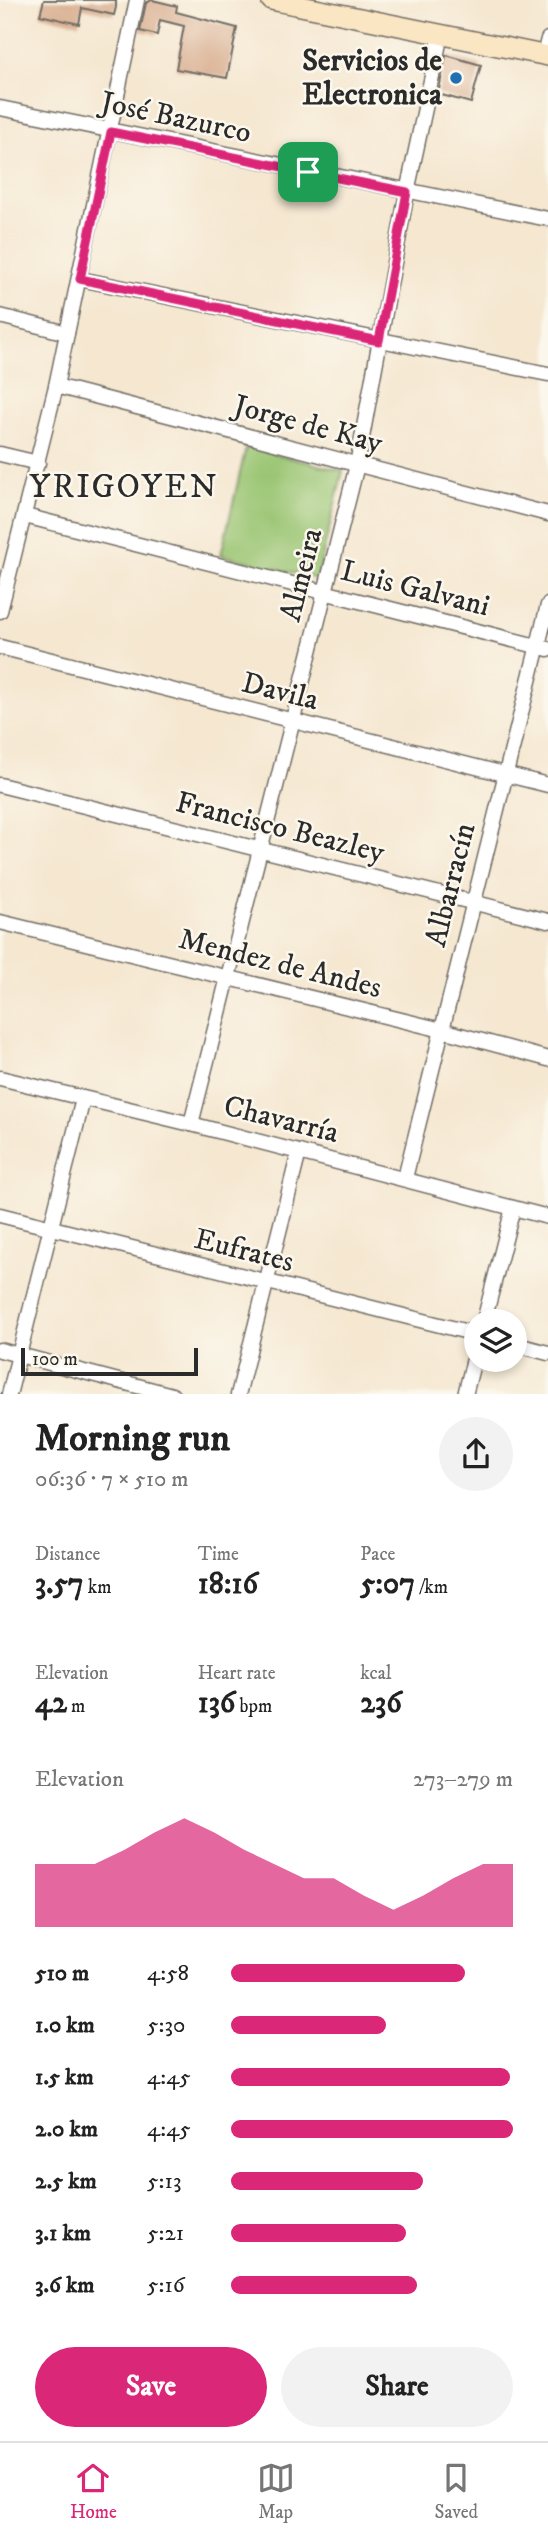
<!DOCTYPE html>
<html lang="en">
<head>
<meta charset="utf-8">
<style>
  body { margin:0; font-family:"IM FELL DW Pica",serif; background:#f2f2f2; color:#222; height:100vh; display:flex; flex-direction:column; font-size:26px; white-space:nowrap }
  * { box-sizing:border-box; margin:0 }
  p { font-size:23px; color:#767676 }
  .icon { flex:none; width:38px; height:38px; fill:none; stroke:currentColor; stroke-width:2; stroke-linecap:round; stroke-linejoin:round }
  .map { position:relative; height:1394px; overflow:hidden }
  .drawer { display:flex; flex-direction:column; background:#fff; flex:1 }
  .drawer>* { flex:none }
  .tools { position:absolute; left:464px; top:1309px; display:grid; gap:14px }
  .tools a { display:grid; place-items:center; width:63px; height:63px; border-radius:50%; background:#fff; box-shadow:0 4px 10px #0003; font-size:35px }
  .scale { position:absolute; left:21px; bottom:18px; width:177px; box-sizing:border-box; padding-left:7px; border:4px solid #2b2b2b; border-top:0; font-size:19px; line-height:24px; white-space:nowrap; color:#2b2b2b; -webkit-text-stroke:5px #fbf7ec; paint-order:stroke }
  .pin { position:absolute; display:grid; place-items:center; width:60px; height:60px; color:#fff; margin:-30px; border-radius:14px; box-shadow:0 4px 10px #0006 }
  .round { display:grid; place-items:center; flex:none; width:74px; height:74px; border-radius:37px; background:#f2f2f2 }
  .overview { display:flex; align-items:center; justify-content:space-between; height:119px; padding:0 35px }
  h1 { font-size:38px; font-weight:700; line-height:52px }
  .figures { display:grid; grid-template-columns:repeat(3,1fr); gap:10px; height:119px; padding:7px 35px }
  .figures div { display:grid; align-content:center }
  .figures b { font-size:30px; font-weight:700 }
  .figures small { font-size:19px; font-weight:400 }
  .figures p { font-size:19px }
  .chart { height:196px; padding:14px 35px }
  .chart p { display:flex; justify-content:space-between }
  .chart svg { width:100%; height:126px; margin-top:7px; fill:#db2777; opacity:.7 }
  .action { display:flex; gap:14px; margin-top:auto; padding:14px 35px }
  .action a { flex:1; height:80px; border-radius:42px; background:#db2777; color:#fff; font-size:28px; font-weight:700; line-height:80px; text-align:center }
  .action a+a { background:#f2f2f2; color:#222 }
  ul { padding:0 35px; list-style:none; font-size:23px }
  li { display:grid; grid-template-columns:112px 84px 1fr; align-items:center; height:52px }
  li i { height:18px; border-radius:9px; background:#db2777 }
  .tab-bar { display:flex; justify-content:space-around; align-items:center; height:98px; border-top:2px solid #e0e0e0; background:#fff; font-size:19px; color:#767676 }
  .tab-bar a { display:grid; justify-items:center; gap:4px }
  .tab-bar .current { color:#db2777 }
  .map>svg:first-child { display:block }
  .green { fill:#9ac572; stroke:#62784e; stroke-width:2 }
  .building { fill:#d7aa8b }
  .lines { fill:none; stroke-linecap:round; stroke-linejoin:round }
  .minor-casing { stroke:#726d65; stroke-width:17 }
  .secondary-casing { stroke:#726d65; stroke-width:22 }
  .minor { stroke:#fff; stroke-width:14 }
  .secondary { stroke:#fbe6c3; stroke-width:19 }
  .route-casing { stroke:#fff; stroke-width:14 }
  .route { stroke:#db2777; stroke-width:9 }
  .poi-dot { fill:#1f6fb2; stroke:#fbf7ec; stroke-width:2.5 }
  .labels { text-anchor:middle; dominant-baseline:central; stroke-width:5; stroke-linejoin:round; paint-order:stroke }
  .poi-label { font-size:30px; font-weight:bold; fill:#2b2b2b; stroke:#fbf7ec; text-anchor:end }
  .street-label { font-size:30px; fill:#2b2b2b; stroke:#fbf7ec }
  .quarter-label { font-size:33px; letter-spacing:2px; fill:#2b2b2b; stroke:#fbf7ec }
</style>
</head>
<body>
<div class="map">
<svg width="548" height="1395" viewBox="0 0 548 1395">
  <rect width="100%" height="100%" fill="#fbf7ec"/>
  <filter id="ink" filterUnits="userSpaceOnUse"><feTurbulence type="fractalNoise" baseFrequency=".0143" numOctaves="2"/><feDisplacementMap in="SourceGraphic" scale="14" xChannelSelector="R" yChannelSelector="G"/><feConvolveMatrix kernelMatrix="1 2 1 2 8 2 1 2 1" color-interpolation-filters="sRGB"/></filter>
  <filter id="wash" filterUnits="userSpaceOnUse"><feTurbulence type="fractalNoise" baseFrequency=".00686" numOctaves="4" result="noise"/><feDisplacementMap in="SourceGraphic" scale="28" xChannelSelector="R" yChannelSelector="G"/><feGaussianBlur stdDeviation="1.57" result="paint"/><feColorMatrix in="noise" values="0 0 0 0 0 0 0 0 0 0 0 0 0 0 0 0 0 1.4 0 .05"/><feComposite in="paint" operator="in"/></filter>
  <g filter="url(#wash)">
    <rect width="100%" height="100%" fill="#f5e7d0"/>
    <path class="green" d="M246,447l97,24 -26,108 -96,-24z"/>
    <g id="blocks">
      <g class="building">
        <path d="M44,0h72v7l-2,8 -32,-7 -3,16 -39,-9z"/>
        <path d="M152,0l25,6 -1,6 61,16 -10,50 -51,-9 8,-43 -24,-6 -3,15 -17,-4 6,-28z"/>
        <path d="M446,55l35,10 -10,38 -33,-9z"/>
      </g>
    </g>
  </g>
  <g filter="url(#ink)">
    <use href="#blocks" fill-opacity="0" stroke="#726d65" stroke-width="2"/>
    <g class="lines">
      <g class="minor-casing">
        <g id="minor">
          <path d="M544,55l4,-16"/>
          <path d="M0,108l548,111"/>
          <path d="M80,279l468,95"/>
          <path d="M0,316l67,17"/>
          <path d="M56,386l492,128"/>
          <path d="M0,454l38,9"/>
          <path d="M25,516l523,133"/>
          <path d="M0,611l56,-225 81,-386"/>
          <path d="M0,647l548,138"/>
          <path d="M0,785l548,136"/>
          <path d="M0,922l442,108 106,29"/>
          <path d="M0,1078l191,46 357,93"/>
          <path d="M191,1124l166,-659 50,-273 34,-158"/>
          <path d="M405,1178l143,-573"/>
          <path d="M0,1215l476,119"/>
          <path d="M484,1321l29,-113"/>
          <path d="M514,1344l34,9"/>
          <path d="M0,1350l172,45"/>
          <path d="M9,1395l74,-296"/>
          <path d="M238,1395l61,-243"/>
          <path d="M465,1395l11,-44"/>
        </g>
      </g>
      <g class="secondary-casing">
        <path id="secondary" d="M271,0l277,56"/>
      </g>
      <use href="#minor" class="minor"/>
      <use href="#secondary" class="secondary"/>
    </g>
  </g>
  <g class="lines" filter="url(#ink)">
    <g class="route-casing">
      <path id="route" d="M111,132l296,60 -28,149 -299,-62z"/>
    </g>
    <use href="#route" class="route"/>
  </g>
  <circle class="poi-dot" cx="456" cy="78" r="7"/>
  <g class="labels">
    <g class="poi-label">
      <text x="442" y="61">Servicios de<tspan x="442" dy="34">Electronica</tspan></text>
    </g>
    <g class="street-label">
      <text transform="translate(176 118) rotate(12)">José Bazurco</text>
      <text transform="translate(308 425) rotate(15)">Jorge de Kay</text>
      <text transform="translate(302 575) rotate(-76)">Almeira</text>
      <text transform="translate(415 589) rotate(14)">Luis Galvani</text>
      <text transform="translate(280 692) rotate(14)">Davila</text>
      <text transform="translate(280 828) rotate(14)">Francisco Beazley</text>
      <text transform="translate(451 885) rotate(-76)">Albarracín</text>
      <text transform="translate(280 964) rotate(14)">Mendez de Andes</text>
      <text transform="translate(281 1120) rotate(14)">Chavarría</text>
      <text transform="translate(244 1251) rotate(14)">Eufrates</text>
    </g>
    <g class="quarter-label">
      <text x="124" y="487">YRIGOYEN</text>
    </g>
  </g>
</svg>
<div class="tools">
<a><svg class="icon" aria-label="layers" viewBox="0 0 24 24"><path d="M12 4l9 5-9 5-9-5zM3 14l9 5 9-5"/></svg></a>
</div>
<div class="scale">100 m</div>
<div class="pin" style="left:308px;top:172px;background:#1e9e55"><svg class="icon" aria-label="arrive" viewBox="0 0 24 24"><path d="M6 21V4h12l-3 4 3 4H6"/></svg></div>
</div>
<section class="drawer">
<div class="overview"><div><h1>Morning run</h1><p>06:36 · 7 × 510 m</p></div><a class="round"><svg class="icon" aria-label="share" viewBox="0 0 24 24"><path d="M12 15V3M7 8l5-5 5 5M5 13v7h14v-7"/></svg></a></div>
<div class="figures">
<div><p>Distance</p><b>3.57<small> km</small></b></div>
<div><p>Time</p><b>18:16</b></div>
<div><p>Pace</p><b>5:07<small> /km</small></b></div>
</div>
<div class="figures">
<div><p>Elevation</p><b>42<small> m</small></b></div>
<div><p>Heart rate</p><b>136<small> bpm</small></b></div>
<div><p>kcal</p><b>236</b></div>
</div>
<div class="chart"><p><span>Elevation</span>273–279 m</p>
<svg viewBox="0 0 160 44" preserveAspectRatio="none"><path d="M0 44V22L10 22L20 22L30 17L40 11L50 6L60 11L70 17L80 22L90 27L100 27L110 33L120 38L130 33L140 27L150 22L160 22V44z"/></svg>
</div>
<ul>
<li><b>510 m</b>4:58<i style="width:83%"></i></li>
<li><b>1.0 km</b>5:30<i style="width:55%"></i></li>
<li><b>1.5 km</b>4:45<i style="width:99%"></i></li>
<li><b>2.0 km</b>4:45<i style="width:100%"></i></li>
<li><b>2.5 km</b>5:13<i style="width:68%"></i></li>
<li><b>3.1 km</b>5:21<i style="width:62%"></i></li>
<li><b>3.6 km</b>5:16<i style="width:66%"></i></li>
</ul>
<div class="action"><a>Save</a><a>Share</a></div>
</section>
<nav class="tab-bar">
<a class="current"><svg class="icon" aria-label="home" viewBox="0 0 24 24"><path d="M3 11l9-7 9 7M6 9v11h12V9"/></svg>Home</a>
<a><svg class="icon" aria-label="map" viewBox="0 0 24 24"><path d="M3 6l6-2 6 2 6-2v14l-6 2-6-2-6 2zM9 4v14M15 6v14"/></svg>Map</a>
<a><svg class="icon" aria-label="saved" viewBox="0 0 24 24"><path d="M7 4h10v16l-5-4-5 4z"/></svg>Saved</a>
</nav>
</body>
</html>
